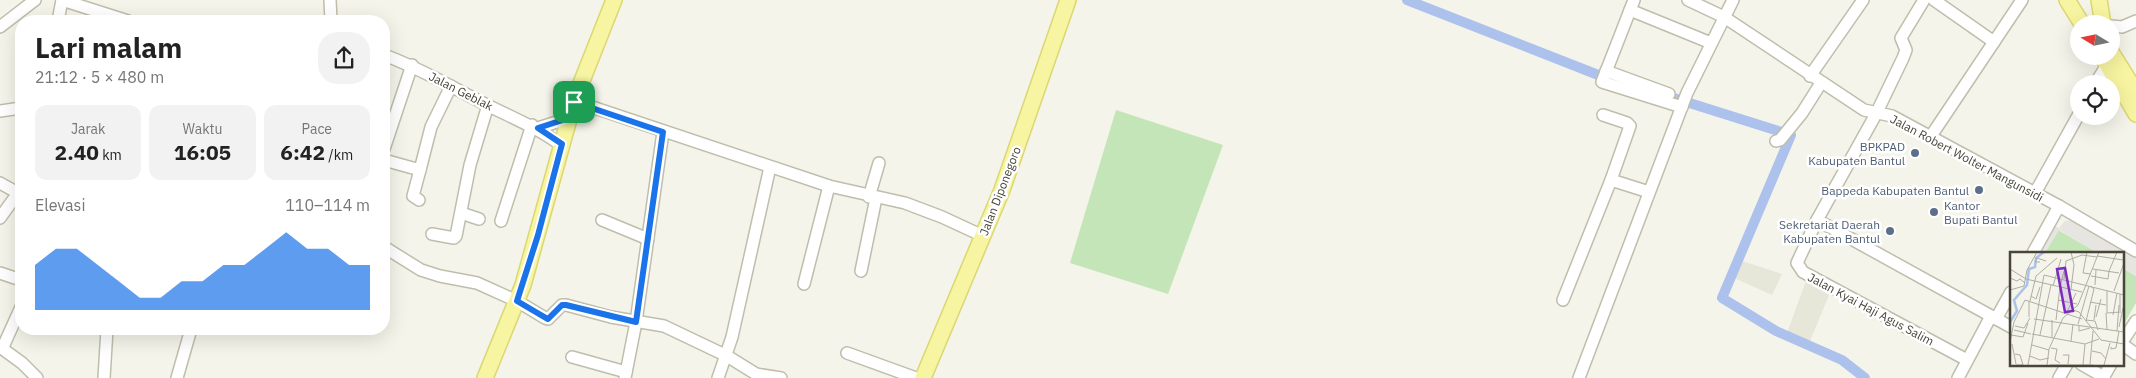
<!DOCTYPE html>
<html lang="id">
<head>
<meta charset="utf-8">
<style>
  body { margin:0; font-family:"IBM Plex Sans",sans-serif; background:#f2f2f2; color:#222; height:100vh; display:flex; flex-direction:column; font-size:19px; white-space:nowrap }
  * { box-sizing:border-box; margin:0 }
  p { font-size:16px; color:#767676 }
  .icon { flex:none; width:28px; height:28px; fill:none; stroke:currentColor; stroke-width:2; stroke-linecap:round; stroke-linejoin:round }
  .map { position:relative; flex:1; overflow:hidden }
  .side { position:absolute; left:15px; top:15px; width:375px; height:320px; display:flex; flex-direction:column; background:#fff; border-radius:20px; box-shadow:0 5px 20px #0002 }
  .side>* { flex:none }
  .needle { width:32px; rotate:280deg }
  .tools { position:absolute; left:2070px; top:15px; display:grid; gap:10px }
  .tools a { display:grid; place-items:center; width:50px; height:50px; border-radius:50%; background:#fff; box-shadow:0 5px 20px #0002; font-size:25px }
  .pin { position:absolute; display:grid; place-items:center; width:42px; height:42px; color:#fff; margin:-21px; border-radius:10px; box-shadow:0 2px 8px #0006 }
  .round { display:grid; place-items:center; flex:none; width:52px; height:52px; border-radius:20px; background:#f2f2f2 }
  .head { display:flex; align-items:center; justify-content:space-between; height:85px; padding:0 20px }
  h1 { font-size:28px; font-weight:800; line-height:38px }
  .metrics { display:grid; grid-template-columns:repeat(3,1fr); gap:8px; height:85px; padding:5px 20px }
  .metrics div { display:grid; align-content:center; border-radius:12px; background:#f2f2f2; text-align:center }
  .metrics b { font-size:21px; font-weight:800 }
  .metrics small { font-size:14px; font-weight:400 }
  .metrics p { font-size:14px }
  .chart { height:140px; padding:10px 20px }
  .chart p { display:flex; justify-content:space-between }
  .chart svg { width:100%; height:90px; margin-top:5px; fill:#1a73e8; opacity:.7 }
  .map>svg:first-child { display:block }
  .residential { fill:#e7e7d9 }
  .green { fill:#c4e5b7 }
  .parking { fill:#e6e5e1 }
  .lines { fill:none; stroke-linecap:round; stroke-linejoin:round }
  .canal { stroke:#acc1eb; stroke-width:10 }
  .minor-casing { stroke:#bfbead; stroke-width:14 }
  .major-casing { stroke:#dbd771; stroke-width:18 }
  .minor { stroke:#fff; stroke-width:11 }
  .major { stroke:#f7f5a1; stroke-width:15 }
  .route-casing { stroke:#fff; stroke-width:10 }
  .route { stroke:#1a73e8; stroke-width:6 }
  .service-dot { fill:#5c6f8a; stroke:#fff; stroke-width:2 }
  .labels { text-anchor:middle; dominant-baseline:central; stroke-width:5; stroke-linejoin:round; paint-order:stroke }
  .street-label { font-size:12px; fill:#474639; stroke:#fff }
  .service-label { font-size:12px; fill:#4e5e75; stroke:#fff; text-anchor:end }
  .inset-river { fill:none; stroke:#acc1eb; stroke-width:2.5 }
  .inset-road { fill:none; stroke:#afaea3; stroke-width:1 }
  .view { fill:#7b2cbf; fill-opacity:0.15; stroke:#7b2cbf; stroke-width:2.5 }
  .inset-edge { fill:none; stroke:#474639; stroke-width:2.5 }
</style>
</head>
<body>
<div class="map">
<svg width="2136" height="378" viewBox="0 0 2136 378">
  <rect width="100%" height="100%" fill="#f4f4ea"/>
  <g class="residential">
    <path d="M1742,261l40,13 -10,21 -38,-17z"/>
    <path d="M1807,278l23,15 -20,48 -23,-8z"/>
  </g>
  <g class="green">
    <path d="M1116,110l107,35 -55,149 -98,-31z"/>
    <path d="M2058,230l40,23h-53z"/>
    <path d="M2122,268l14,8v27l-14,24z"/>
  </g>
  <path class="parking" d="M2072,220l64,36v20l-14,-8v-15h-24l-39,-23 -14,23h-7l16,-28 5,3 6,-7z"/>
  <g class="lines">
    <g class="canal">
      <path d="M1407,0l204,80"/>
      <path d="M1661,94l130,41 -69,163 54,33 66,29 23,18"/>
    </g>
    <g class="minor-casing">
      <g id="minor">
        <path d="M62,0l66,21"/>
        <path d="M330,0l1,21"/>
        <path d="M1634,0l-32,82 80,25"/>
        <path d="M1688,0l36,17 140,93 28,6 167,90"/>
        <path d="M1924,0l-23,38 5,12 -3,8 -27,56 -59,106 -20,43 6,9 164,88"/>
        <path d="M1934,0l60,42"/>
        <path d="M1630,10l81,33"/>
        <path d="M58,21l4,-21"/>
        <path d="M2111,26l11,1 14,-6"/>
        <path d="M0,27l35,-27"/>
        <path d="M384,55c36,13 69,33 103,50 26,13 51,23 74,40"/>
        <path d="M1606,71l63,23"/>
        <path d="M1810,76l53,-76"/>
        <path d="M2095,84l12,-19"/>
        <path d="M574,101l255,85 76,17 37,14 41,19"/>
        <path d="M0,111l21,-3"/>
        <path d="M1603,115l24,8 3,3 -19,54"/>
        <path d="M538,128l31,-10"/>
        <path d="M1931,136l91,-136"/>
        <path d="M1776,141l4,-1 22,-27 19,-30"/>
        <path d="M384,149l28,-84"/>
        <path d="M384,160l36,10 11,-43 20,-41"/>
        <path d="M0,183l18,10"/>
        <path d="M2035,193l44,-79"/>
        <path d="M869,197l10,-34"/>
        <path d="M419,200l-6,-4 7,-26"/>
        <path d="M461,213l18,6"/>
        <path d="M0,218l18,-25 3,1"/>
        <path d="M602,220l46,19"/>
        <path d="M1817,220l194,107"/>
        <path d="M501,221l31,-96"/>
        <path d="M432,234l22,4 2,-2 14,-71 18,-60"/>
        <path d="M384,247l37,23 19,6 37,7 40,18 28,17 3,1 14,-14h4l45,12 53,9 63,30 29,18 25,4"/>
        <path d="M2033,253l26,-47 77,45"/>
        <path d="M861,271l15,-73"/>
        <path d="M0,273l21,7"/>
        <path d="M804,284l25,-98"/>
        <path d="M1563,300l48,-120 38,12"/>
        <path d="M1996,319l15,-27"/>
        <path d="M2122,342l14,-21"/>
        <path d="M2122,344l14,10"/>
        <path d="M0,347l22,16 15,15"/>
        <path d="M3,347l18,-40"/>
        <path d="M847,353l69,25"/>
        <path d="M572,357l54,15"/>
        <path d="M2081,364l23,13"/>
        <path d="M104,378l3,-49"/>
        <path d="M177,378l14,-49"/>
        <path d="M625,378l11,-56 27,-190"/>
        <path d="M718,378l14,-41 38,-170"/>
        <path d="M1579,378l108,-285 46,-93"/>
        <path d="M1958,378l33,-62"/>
        <path d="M2059,378l8,-14"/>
        <path d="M2103,378l8,-14"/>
      </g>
    </g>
    <g class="major-casing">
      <g id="major">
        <path d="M2067,0l15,24"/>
        <path d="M2099,0l4,24"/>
        <path d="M2111,52l25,40"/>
        <path d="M2102,56l34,58"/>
        <path d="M485,378l38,-93 51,-184 40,-101"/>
        <path d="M923,378l79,-188 66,-190"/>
      </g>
    </g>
    <use href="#minor" class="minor"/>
    <use href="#major" class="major"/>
  </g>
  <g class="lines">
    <g class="route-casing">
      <path id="route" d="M574,102l89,30 -27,190 -70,-17h-4l-14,14 -2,-1 -29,-17 21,-66 24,-91 -24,-16 31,-10z"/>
    </g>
    <use href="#route" class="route"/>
  </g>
  <g class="service-dot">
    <circle cx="1915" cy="153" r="5"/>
    <circle cx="1979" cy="190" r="5"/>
    <circle cx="1934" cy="212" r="5"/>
    <circle cx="1890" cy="231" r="5"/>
  </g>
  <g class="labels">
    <g class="street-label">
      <text transform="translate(461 91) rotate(27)">Jalan Geblak</text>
      <text transform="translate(1967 158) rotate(28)">Jalan Robert Wolter Mangunsidi</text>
      <text transform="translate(1000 191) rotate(-69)">Jalan Diponegoro</text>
      <text transform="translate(1871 309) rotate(28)">Jalan Kyai Haji Agus Salim</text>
    </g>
    <g class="service-label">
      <text x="1905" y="146">BPKPAD<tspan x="1905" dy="14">Kabupaten Bantul</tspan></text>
      <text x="1969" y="190">Bappeda Kabupaten Bantul</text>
      <text x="1944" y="205" text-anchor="start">Kantor<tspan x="1944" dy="14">Bupati Bantul</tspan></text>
      <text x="1880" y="224">Sekretariat Daerah<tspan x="1880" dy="14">Kabupaten Bantul</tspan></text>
    </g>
  </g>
  <g transform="translate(2010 252)">
    <rect width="114" height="114" fill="#f4f4ea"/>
    <path class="inset-river" d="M0,70l7,-11 -3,-11 13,-15 2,-16 6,-2 1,-9 8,-6"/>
    <path class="inset-road" d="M77,0l-4,21 8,1M87,4l26,4M56,9l16,-6 15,2M30,10h-5l2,-4 9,3M0,17l16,10M83,17l26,4M99,19l8,-19M81,24l17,3 1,-8M0,26l7,3 3,-2 5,4M16,27l56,13M54,27l2,-18M85,33l1,-15M43,34l8,-27M50,35l4,-16M61,37l3,-24 -3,-13M0,38l14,-4 3,-16 10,-18M97,39v21M104,39l10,-28M110,42v17M21,44l5,3 4,-12M48,48l19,4M20,49l6,-25 21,-18M80,50l16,3M58,58l8,-17M63,58l6,2 22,28 23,4M103,63l4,-22M19,65v-16M86,65l5,-18M24,67l90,13M46,68l4,-33M76,68l9,1 3,9M84,68l2,-15M76,69l8,-32 -4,-3M68,72l11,-38M5,74l9,2 6,-10M69,74v5l11,-3M109,75l4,-19M97,77l-1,-16 15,-1M4,78l17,4M107,79l2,-26M22,82l53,10M1,83l12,2 5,-14M30,83l11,-50M42,85v-17M61,89l2,-17M0,90l4,-20 11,-22 57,19M2,92l4,20M22,93l17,5M101,95v2l5,-1 3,-17M41,96l6,1 -2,11 5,3M82,99l9,2 5,6M5,102l5,1 3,10h-7M53,103h6l-1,9M20,104l10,4 9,-2M80,112l3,-33M18,113l16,-90 80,20M37,113l2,-16 14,-31 15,-13 21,-53M40,113h43M73,113l2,-21 14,-5M94,113l6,-22"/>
    <path class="view" d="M55,16l8,43 -8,1 -8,-43z"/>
    <rect width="114" height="114" class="inset-edge"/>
  </g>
</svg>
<div class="tools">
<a><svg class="needle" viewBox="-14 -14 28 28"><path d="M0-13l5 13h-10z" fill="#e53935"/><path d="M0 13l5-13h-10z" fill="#767676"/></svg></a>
<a><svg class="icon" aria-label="locate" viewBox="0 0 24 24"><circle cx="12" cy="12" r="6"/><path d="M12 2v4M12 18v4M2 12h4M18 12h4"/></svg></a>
</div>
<div class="pin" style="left:574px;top:102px;background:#1e9e55"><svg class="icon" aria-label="arrive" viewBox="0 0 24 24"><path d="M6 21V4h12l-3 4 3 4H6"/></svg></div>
<section class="side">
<div class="head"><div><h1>Lari malam</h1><p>21:12 · 5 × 480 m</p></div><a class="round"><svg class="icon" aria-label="share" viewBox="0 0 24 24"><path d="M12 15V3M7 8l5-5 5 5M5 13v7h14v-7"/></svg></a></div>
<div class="metrics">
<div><p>Jarak</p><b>2.40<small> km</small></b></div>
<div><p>Waktu</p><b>16:05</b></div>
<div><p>Pace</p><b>6:42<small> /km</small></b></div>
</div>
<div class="chart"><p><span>Elevasi</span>110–114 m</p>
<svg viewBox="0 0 160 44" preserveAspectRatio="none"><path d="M0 44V22L10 14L20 14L30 22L40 30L50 38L60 38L70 30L80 30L90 22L100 22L110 14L120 6L130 14L140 14L150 22L160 22V44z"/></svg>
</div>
</section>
</div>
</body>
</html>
